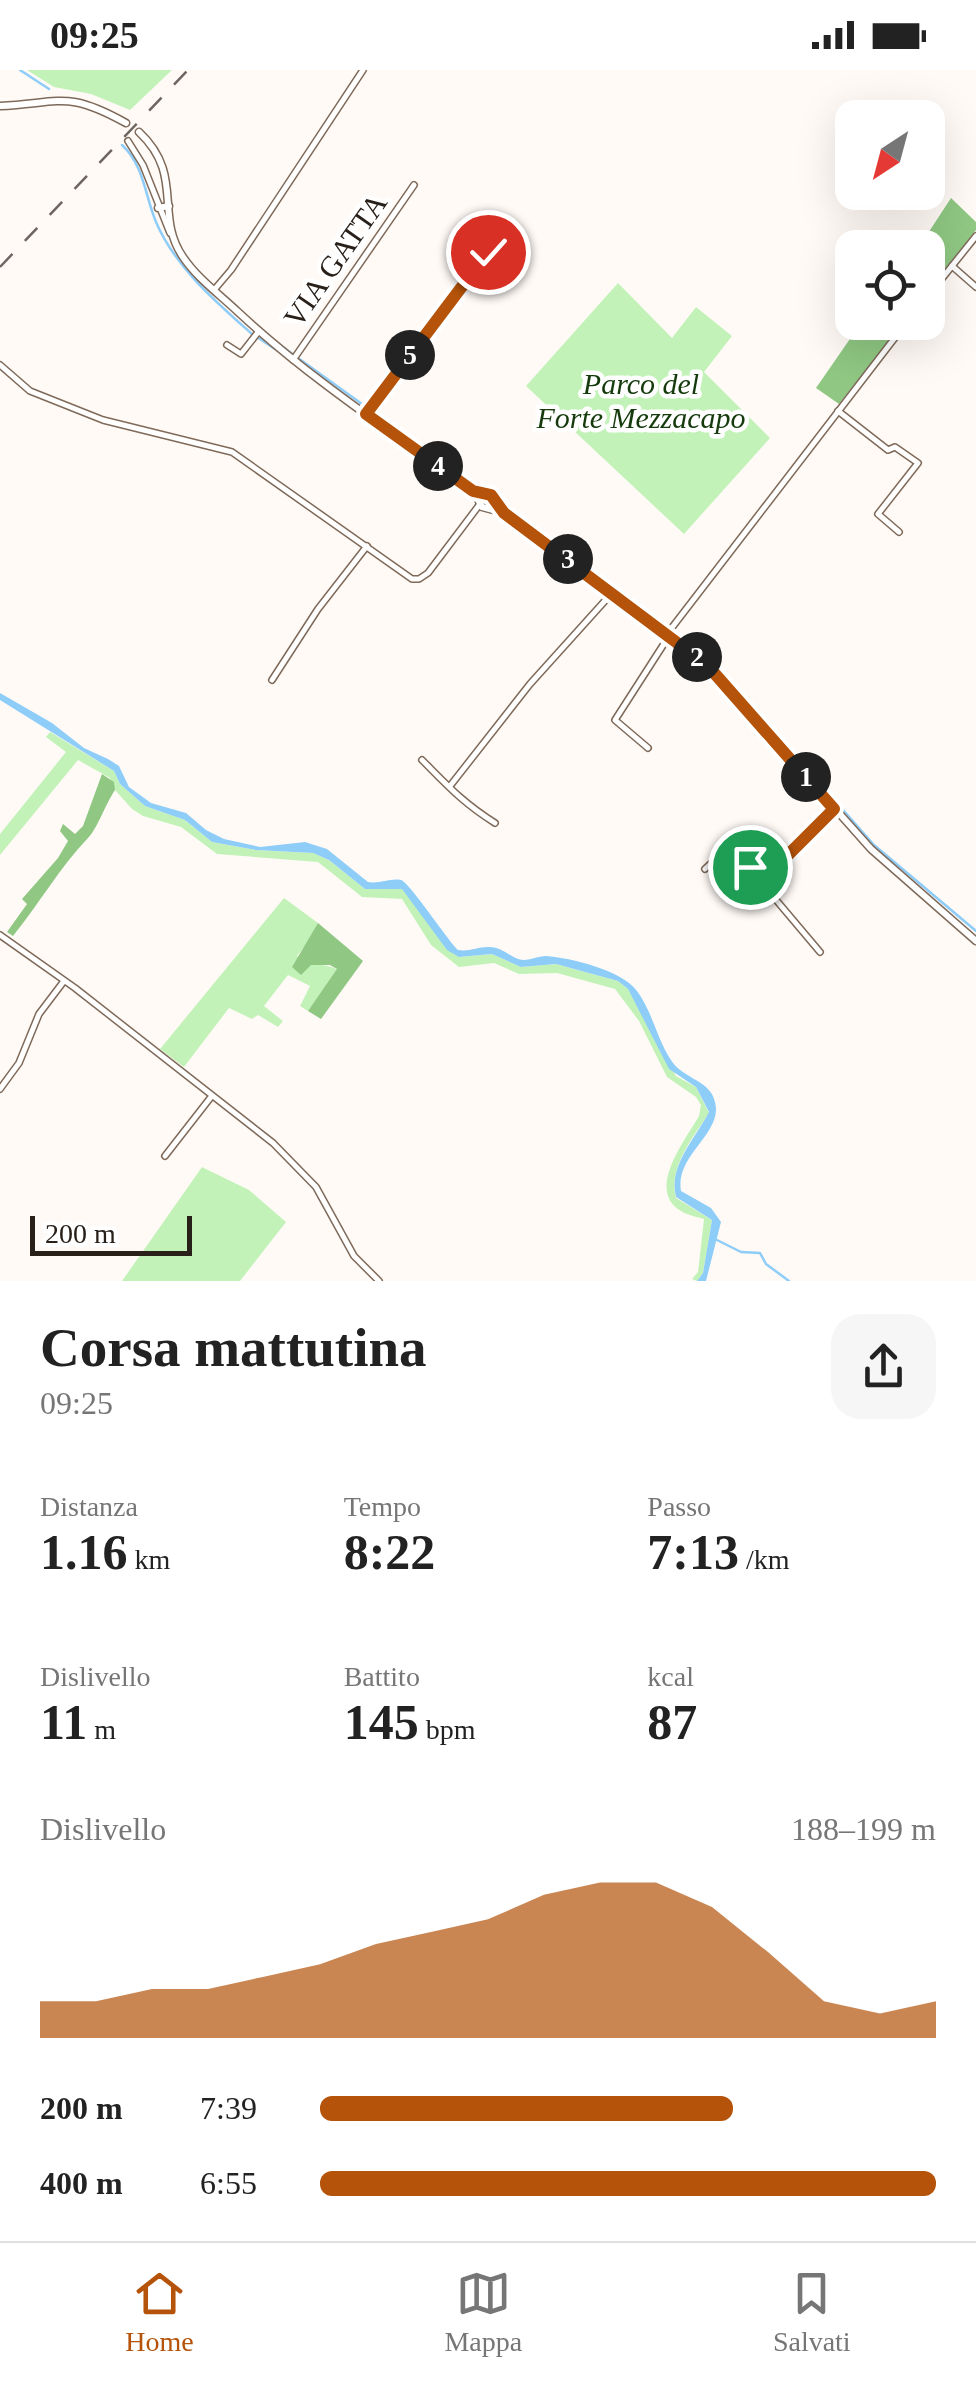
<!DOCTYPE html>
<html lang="it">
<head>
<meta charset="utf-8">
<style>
  body { margin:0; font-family:"Times New Roman",serif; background:#f6f6f6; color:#222; height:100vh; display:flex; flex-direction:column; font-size:38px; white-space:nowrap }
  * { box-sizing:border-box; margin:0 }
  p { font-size:32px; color:#767676 }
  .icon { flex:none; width:55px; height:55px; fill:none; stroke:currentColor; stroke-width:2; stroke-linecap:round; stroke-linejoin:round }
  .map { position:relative; height:1211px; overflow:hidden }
  .details { display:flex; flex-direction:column; background:#fff; flex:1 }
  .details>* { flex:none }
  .needle { width:65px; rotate:216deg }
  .buttons { position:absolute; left:835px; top:30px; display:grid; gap:20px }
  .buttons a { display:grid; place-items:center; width:110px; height:110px; border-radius:20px; background:#fff; box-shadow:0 10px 40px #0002; font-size:50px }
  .scale { position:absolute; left:30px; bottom:25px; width:162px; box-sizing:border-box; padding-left:10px; border:5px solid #29201a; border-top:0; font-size:28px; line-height:35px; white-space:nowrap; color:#29201a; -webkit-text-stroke:8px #fff; paint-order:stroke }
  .pin { position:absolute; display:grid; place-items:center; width:85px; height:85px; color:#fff; margin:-42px; border:5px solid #fff; border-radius:50%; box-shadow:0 2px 10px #0007 }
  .km { position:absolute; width:50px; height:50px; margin:-25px; border-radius:50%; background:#222; color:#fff; font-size:28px; line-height:50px; text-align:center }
  .round { display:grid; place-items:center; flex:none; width:105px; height:105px; border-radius:30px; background:#f6f6f6 }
  .overview { display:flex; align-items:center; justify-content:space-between; height:170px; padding:0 40px }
  h1 { font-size:55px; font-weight:600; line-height:75px }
  .stats { display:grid; grid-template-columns:repeat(3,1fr); gap:15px; height:170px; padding:10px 40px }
  .stats div { display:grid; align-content:center }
  .stats b { font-size:50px; font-weight:600 }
  .stats small { font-size:28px; font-weight:400 }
  .stats p { font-size:28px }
  .chart { height:280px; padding:20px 40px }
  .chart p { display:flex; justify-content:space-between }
  .chart svg { width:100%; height:180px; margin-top:10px; fill:#b45309; opacity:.7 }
  ul { padding:0 40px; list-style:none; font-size:32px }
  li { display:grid; grid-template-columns:160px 120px 1fr; align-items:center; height:75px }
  li i { height:25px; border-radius:12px; background:#b45309 }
  .status { display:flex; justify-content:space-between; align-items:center; height:70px; padding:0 50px; background:#fff; direction:ltr }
  .status svg { height:28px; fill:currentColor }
  .tab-bar { display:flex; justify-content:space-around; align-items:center; height:140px; border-top:2px solid #e0e0e0; background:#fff; font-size:28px; color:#767676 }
  .tab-bar a { display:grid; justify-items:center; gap:5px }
  .tab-bar .on { color:#b45309 }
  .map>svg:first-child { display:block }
  .green { fill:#c3f2b9 }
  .forest { fill:#8fc783 }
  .water { fill:#8fcdf9 }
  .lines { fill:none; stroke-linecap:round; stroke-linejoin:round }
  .stream { stroke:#8fcdf9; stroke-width:2.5 }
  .street-casing { stroke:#7f6a5a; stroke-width:8 }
  .secondary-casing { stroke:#7f6a5a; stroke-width:9 }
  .street { stroke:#fff; stroke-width:5 }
  .secondary { stroke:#fff; stroke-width:6 }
  .rail { stroke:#6d6660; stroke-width:2.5; stroke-dasharray:18 18; stroke-linecap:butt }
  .route-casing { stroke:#fff; stroke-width:20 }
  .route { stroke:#b45309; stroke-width:12 }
  .labels { text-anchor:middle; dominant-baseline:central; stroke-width:9; stroke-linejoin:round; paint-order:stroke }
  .street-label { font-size:30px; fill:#29201a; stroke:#fff }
  .park-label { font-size:30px; font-style:italic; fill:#153b0d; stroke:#fff }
</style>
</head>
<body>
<div class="status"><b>09:25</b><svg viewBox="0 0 49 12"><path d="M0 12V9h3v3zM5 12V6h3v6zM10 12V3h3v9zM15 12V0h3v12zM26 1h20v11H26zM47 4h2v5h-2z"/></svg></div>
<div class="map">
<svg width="976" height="1211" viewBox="0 0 976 1211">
  <rect width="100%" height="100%" fill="#fffaf6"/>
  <g class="green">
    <path d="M27,0h145l-42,40 -39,-16 -37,-7z"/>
    <path d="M618,213l54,55 24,-31 36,29 -28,36 66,66 -86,96 -158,-148z"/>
    <path d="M50,662l64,39 6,13 25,22 40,14 27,22 44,8 57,3 16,7 36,29h37l57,68 33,-3 29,13 35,-3 62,17 10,8 48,87 20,11 13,26c-16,25 -41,54 -33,85l36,22 -9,53 -6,8 -5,-2 6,-7 6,-53c-7,-2 -17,-4 -23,-8 -36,-21 5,-72 18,-95l2,-11 -5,-8 -29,-20 -28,-56 -24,-32 -58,-16 -38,1 -25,-11 -35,4 -28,-22 -29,-46 -40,-2 -44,-35 -101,-8 -36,-27 -38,-11 -11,-7 -17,-19 -5,-12 -32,-18 -78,95v-21l66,-82 -20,-15z"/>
    <path d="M284,828l34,25 -3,11 -18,22c18,12 27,6 41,14l-30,41 -8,-5 10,-20 -22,-11 -24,31 19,15 -5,6 -20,-12 -6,4 -23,-11 -45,59 -24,-18z"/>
    <path d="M202,1097l47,23 37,32 -46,59h-118z"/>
  </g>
  <g class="forest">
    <path d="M951,128l25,24v8l-48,61v-43l-9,-1z"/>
    <path d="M861,253h42l-64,81 -23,-16z"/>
    <path d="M102,704l12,8 1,8c-9,13 -18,39 -27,48 -28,29 -49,66 -75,98l-6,-4 20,-28 -5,-5 36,-41 10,-17 -8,-10 3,-7 12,10 8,-8z"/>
    <path d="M318,853l45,38 -42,58 -13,-8 29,-42 -7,-4h-19l-10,10 -9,-8z"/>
  </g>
  <path class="water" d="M0,623l52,30 32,25 24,11 11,7 10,21 22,16 35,10 20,17 18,9 36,8 45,-5 22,7 41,33c11,2 22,-4 33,-2 8,2 45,58 57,70 11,2 19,-3 30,-3 14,-1 22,11 35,13 8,0 15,-4 23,-4 25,2 76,14 91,35 15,20 20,48 34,69 13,21 43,19 45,48 1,29 -41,49 -35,83l30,17 10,14 -15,59h-9l6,-8 9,-53 -36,-23c-8,-31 19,-58 33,-85l-13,-25 -27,-18 -41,-80 -10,-8 -62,-17 -35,3 -29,-13 -33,3 -12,-7 -45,-61h-37l-36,-29 -16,-7 -57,-3 -44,-8 -27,-22 -40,-14 -25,-22 -6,-13 -114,-71z"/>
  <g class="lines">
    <g class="stream">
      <path d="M20,0l29,19"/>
      <path d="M122,75c22,20 23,51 34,77 19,45 61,81 96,112"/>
      <path d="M257,267l18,12"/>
      <path d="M280,275l193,139"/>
      <path d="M508,438l206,156 160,181 102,86"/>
      <path d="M715,1169l26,13 19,1 6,11 23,17"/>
    </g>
    <g class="street-casing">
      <g id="street">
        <path d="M128,71l15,24 27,68"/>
        <path d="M952,196l24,21"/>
        <path d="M214,220l17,-20 132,-200"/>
        <path d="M928,226l48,-60"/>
        <path d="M227,275l14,9 18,-23"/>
        <path d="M293,290l121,-175"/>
        <path d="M0,295l30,26 73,29 129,32 180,127h7l9,-6 52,-69"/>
        <path d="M838,341l50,39 7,-3 23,16 -40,51 21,18"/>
        <path d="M366,343l122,-161"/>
        <path d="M667,564l240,-312"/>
        <path d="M272,610l46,-71 49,-63"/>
        <path d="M648,678l-33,-28 54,-84"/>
        <path d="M422,690c26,26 41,43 73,63"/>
        <path d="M450,716l80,-102 82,-91"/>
        <path d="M705,799l25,-23 6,3 23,30 4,1"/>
        <path d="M0,865l75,53 198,155 43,44 38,69 25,25"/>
        <path d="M820,882l-54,-64 -3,-8 71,-71"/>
        <path d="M0,1019l19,-26 20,-49 25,-33"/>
        <path d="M165,1086l46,-59"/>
      </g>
    </g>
    <g class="secondary-casing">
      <g id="secondary">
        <path d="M0,36c61,-3 67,-16 126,17"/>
        <path d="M139,62c46,43 15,83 44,125 14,21 36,37 54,54 72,67 156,122 236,180l18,4 13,18 204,153 163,183 105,92"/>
        <path d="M158,138l11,-2"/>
        <path d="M474,422l8,15 19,5"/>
      </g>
    </g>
    <use href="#street" class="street"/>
    <use href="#secondary" class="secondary"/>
    <path class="rail" d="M0,197l188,-197"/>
  </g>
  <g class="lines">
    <g class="route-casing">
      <path id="route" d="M488,182l-122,162 107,77 18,4 13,18 204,153 126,143 -71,71 -13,-13"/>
    </g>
    <use href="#route" class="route"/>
  </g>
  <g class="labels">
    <g class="street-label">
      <text transform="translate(335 190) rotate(-55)">VIA GATTA</text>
    </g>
    <g class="park-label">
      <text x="641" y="313">Parco del<tspan x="641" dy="34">Forte Mezzacapo</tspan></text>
    </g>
  </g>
</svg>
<div class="buttons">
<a><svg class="needle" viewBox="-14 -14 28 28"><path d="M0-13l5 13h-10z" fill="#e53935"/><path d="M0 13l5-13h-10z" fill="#767676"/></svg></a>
<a><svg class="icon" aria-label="locate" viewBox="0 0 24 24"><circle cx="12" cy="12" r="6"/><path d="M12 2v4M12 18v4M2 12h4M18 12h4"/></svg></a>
</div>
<div class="scale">200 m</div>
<div class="pin" style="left:750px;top:797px;background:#1e9e55"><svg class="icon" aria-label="arrive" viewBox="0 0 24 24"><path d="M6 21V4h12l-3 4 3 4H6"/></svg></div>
<div class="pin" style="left:488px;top:182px;background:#d93025"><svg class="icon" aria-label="check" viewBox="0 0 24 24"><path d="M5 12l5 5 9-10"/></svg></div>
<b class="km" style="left:806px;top:707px">1</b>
<b class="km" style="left:697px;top:587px">2</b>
<b class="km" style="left:568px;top:489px">3</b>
<b class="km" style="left:438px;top:396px">4</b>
<b class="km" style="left:410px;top:285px">5</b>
</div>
<section class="details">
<div class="overview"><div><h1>Corsa mattutina</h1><p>09:25</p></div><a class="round"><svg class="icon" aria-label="share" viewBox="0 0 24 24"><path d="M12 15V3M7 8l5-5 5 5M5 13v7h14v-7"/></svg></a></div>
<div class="stats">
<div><p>Distanza</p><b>1.16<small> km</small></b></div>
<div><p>Tempo</p><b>8:22</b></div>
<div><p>Passo</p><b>7:13<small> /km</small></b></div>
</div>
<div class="stats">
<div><p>Dislivello</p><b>11<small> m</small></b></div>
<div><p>Battito</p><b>145<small> bpm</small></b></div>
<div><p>kcal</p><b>87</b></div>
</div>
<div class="chart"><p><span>Dislivello</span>188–199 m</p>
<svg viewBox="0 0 160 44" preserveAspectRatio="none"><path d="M0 44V35L10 35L20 32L30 32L40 29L50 26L60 21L70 18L80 15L90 9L100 6L110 6L120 12L130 23L140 35L150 38L160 35V44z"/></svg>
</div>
<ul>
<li><b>200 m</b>7:39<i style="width:67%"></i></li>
<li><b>400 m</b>6:55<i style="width:100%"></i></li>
</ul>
</section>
<nav class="tab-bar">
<a class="on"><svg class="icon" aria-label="home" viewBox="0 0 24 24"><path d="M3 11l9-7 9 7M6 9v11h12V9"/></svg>Home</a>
<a><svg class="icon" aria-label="map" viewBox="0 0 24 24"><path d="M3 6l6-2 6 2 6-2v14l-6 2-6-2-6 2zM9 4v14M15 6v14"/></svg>Mappa</a>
<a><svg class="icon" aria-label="saved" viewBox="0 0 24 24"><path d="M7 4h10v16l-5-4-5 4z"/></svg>Salvati</a>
</nav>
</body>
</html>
